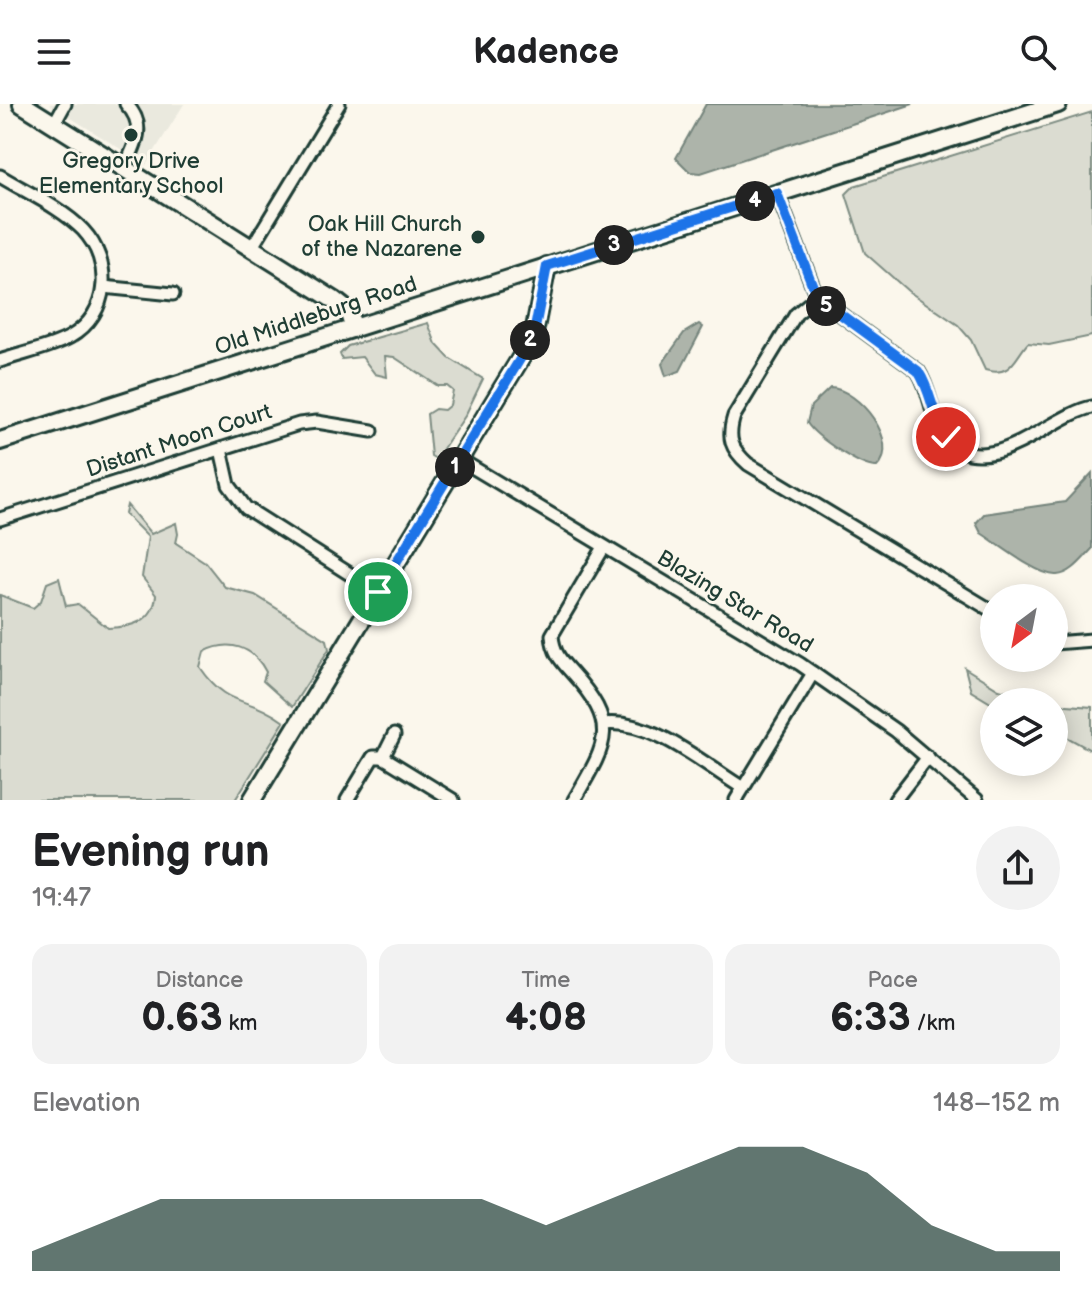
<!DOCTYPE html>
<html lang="en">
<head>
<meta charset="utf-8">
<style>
  body { margin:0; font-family:"Balsamiq Sans",sans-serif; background:#f2f2f2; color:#202124; height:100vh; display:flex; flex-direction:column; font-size:30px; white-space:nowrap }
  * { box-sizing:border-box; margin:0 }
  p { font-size:26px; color:#757577 }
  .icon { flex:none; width:44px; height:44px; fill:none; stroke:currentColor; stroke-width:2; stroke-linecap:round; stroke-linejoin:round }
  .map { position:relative; height:696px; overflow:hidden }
  .details { display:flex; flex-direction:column; background:#fff; flex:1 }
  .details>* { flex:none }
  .needle { width:52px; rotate:212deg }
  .buttons { position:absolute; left:980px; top:480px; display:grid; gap:16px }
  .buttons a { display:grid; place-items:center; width:88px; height:88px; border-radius:50%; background:#fff; box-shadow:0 4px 20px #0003; font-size:40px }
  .pin { position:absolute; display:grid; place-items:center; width:68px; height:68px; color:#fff; margin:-34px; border:4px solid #fff; border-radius:50%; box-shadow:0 2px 8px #0007 }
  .km { position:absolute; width:40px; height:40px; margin:-20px; border-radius:50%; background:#222; color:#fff; font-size:22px; line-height:40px; text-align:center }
  .round { display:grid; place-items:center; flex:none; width:84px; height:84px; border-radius:42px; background:#f2f2f2 }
  .overview { display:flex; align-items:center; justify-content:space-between; height:136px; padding:0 32px }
  h1 { font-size:44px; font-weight:700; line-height:60px }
  .figures { display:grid; grid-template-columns:repeat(3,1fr); gap:12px; height:136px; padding:8px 32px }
  .figures div { display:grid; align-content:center; border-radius:20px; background:#f2f2f2; text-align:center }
  .figures b { font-size:40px; font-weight:700 }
  .figures small { font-size:22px; font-weight:400 }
  .figures p { font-size:22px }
  .chart { height:224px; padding:16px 32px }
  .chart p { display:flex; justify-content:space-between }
  .chart svg { width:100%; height:144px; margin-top:8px; fill:#1f3d34; opacity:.7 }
  header { display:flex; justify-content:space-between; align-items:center; height:104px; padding:0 32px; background:#fff; font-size:36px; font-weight:700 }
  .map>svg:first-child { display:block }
  .built { fill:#eae9de }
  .green { fill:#dbdcd1; stroke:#7d8c82; stroke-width:2 }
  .water { fill:#adb4aa; stroke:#74847b; stroke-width:2 }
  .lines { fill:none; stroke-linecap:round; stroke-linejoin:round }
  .street-casing { stroke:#1f3d34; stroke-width:17 }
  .secondary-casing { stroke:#1f3d34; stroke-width:22 }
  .street { stroke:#fbf7ec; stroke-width:11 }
  .secondary { stroke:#fbf7ec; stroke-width:16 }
  .route-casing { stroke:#fff; stroke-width:16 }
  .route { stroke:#1a73e8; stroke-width:10 }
  .poi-dot { fill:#1f3d34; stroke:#fbf7ec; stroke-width:3 }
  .labels { text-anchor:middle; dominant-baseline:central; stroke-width:6; stroke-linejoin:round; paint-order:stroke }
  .poi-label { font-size:22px; fill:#1f3d34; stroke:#fbf7ec }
  .street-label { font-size:22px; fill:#1f3d34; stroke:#fbf7ec }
</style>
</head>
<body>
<header><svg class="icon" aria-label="menu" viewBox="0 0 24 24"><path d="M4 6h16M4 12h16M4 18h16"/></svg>Kadence<svg class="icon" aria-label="search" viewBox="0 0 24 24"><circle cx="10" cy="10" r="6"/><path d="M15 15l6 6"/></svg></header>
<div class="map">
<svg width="1092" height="696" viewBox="0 0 1092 696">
  <rect width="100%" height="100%" fill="#fbf7ec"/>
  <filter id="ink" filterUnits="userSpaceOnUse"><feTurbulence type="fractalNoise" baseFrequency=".0125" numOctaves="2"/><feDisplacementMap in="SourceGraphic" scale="16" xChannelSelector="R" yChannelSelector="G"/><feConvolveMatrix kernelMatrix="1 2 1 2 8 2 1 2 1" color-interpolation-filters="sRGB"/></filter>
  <g filter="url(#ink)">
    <path class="built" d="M49,0h135l-38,61z"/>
    <g class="green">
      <path d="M1092,8v224l-43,9 -21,-2c-13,14 -16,35 -43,27l-14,-30 -13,-15 -50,-34 -43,-38 -19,-59 8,-8z"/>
      <path d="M428,219l8,21 13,14 34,21 -18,37 -29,43 -5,-3 -4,-42 8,-5 9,1 6,-5 3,-14 -6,-5h-9l-44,-29 -9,-1 2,21 -12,-3 -13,-17 -20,2 -2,-5 8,-8z"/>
      <path d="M127,401l24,29 25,-11 2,11 -2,9 29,19 20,25 30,8 72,45 2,9 -37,58 -29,-26 3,-9c-13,-26 -37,-33 -62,-20l-4,15c29,43 48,28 84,55l-49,78h-235v-205l33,13 8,-7 6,-18 12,-5 7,28 12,-2 30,24c24,-1 46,-6 48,-33l-14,-18 6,-40 -23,-23z"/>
      <path d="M965,564l34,21 46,13h-51v3l-23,-14z"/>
      <path d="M1054,600l38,3v44l-38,-21z"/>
    </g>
    <g class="water">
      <path d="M706,0h207l-212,69 -11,-1 -14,-14z"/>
      <path d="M699,220l4,3 -23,44 -14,5 -4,-12 22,-31z"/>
      <path d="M830,284c28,0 72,55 47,79 -16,1 -61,-30 -70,-44l4,-17z"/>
      <path d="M1092,369v76c-9,9 -20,25 -35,26 -18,2 -60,-32 -76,-42l-5,-10 8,-9 81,-12z"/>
    </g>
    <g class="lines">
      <g class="street-casing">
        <g id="street">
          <path d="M54,20l11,-20"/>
          <path d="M124,64c12,-24 23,-43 2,-64"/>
          <path d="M0,72c26,16 62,32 83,54 30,32 27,84 -13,107 -20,11 -47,16 -70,24"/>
          <path d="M777,89l40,104 101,74c14,21 12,48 28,67 40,47 105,-23 146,-31"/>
          <path d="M252,143l87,-143"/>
          <path d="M103,183l70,7"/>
          <path d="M817,193l-21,17 -62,102c-7,22 -3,33 14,48l246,148"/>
          <path d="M221,345l8,36 17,23 132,84"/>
          <path d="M459,355l341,205 96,67 81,69"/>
          <path d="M0,415l299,-95 18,-2 55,9"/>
          <path d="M1054,539l38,-3"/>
          <path d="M604,620c49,-5 98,39 139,64"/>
          <path d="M383,653l70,43"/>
          <path d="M383,653l11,-22"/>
          <path d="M347,696l26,-43h10"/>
          <path d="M574,696c33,-57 46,-74 -2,-127 -11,-12 -19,-21 -20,-38l52,-88"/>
          <path d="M736,696l77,-127"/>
          <path d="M895,696l33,-43"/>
        </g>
      </g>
      <g class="secondary-casing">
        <g id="secondary">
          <path d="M22,0l312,196 14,11 5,15"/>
          <path d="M0,337l1058,-337"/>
          <path d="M252,696l273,-449 10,-23 12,-62"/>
        </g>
      </g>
      <use href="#street" class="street"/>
      <use href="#secondary" class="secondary"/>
    </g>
  </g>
  <g class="lines" filter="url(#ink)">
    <g class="route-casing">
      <path id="route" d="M378,488l147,-241 10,-23 12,-62 230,-73 40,104 101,74c14,21 14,45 28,66"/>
    </g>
    <use href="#route" class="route"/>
  </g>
  <g class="poi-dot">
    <circle cx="131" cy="31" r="8"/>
    <circle cx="478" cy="133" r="8"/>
  </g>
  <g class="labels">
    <g class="poi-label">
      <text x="131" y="57">Gregory Drive<tspan x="131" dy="25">Elementary School</tspan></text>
      <text x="462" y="120" text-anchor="end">Oak Hill Church<tspan x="462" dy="25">of the Nazarene</tspan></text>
    </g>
    <g class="street-label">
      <text transform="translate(316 212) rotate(-18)">Old Middleburg Road</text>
      <text transform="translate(179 337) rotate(-18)">Distant Moon Court</text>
      <text transform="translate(735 498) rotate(31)">Blazing Star Road</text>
    </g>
  </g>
</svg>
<div class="buttons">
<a><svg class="needle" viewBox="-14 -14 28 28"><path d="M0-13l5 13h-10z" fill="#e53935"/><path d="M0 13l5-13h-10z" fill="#757577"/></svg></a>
<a><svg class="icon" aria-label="layers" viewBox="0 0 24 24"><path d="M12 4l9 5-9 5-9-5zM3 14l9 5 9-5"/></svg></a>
</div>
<div class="pin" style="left:378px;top:488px;background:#1e9e55"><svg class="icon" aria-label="arrive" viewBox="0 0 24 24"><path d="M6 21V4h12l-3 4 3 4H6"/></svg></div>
<div class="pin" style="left:946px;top:333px;background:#d93025"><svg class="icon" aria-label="check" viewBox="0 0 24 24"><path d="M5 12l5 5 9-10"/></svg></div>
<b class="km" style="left:455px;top:363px">1</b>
<b class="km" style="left:530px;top:236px">2</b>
<b class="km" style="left:614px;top:141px">3</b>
<b class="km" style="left:755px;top:97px">4</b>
<b class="km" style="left:826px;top:202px">5</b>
</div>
<section class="details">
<div class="overview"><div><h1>Evening run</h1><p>19:47</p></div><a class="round"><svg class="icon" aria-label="share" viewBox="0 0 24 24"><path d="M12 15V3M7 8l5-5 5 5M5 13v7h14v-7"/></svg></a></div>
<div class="figures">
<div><p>Distance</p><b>0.63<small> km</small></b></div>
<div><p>Time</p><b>4:08</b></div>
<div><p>Pace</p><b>6:33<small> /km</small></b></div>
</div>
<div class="chart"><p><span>Elevation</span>148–152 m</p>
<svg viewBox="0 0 160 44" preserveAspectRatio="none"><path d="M0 44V38L10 30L20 22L30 22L40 22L50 22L60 22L70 22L80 30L90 22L100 14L110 6L120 6L130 14L140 30L150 38L160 38V44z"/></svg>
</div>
</section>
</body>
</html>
